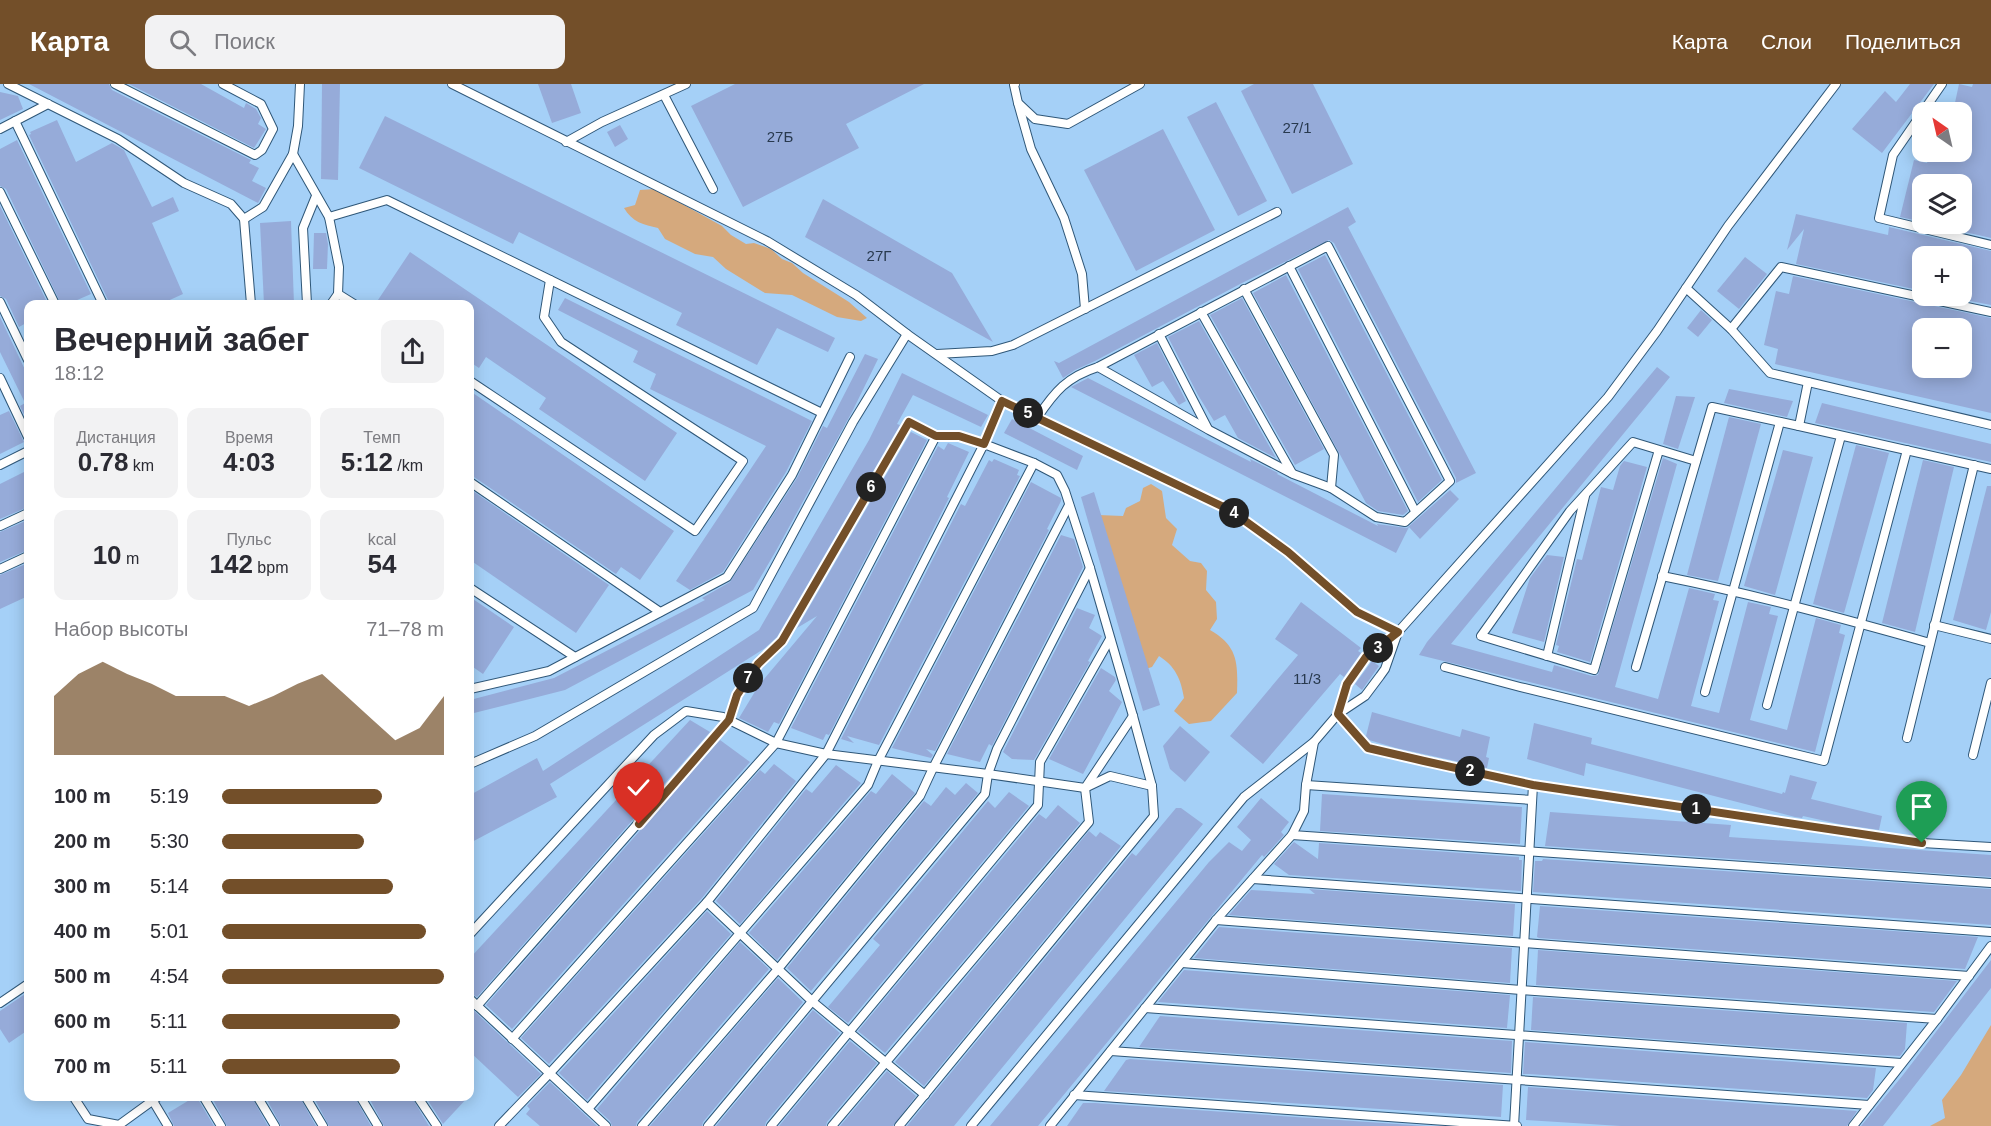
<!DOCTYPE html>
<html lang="ru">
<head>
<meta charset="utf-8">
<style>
  body { margin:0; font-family:Arial,sans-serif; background:#f2f2f3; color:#2b2b33; height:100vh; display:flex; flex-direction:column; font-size:22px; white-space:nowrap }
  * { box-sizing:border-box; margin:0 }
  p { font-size:20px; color:#7c7c81 }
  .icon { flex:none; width:33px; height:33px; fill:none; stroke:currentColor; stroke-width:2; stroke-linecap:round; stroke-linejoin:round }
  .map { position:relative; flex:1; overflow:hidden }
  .details { position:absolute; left:24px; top:216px; width:450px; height:801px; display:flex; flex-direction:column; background:#fff; border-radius:12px; box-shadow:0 3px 15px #0003 }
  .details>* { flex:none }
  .needle { width:39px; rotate:326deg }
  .tools { position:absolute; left:1912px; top:18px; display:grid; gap:12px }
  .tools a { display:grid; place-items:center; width:60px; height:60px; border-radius:12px; background:#fff; box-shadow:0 3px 15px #0003; font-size:30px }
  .pin { position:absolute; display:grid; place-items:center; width:51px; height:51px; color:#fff; margin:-62px -26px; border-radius:50% 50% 50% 0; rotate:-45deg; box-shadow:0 0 6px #0007 }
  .pin .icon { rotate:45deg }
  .km { position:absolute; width:30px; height:30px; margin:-15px; border-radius:50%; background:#222; color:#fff; font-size:16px; line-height:30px; text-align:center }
  .round { display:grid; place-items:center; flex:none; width:63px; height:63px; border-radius:12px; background:#f2f2f3 }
  .overview { display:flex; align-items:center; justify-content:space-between; height:102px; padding:0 30px }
  h1 { font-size:33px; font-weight:600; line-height:45px }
  .stats { display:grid; grid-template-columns:repeat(3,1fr); gap:9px; height:102px; padding:6px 30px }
  .stats div { display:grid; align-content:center; border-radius:12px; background:#f2f2f3; text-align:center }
  .stats b { font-size:26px; font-weight:600 }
  .stats small { font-size:16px; font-weight:400 }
  .stats p { font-size:16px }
  .chart { height:168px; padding:12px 30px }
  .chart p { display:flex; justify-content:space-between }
  .chart svg { width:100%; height:108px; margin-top:6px; fill:#734f29; opacity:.7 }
  ul { padding:0 30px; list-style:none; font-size:20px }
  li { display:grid; grid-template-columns:96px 72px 1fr; align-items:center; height:45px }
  li i { height:15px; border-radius:8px; background:#734f29 }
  header { display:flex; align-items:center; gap:36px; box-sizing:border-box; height:84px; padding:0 30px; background:#734f29; color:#fff }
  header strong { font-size:28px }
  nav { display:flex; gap:33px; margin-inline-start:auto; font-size:21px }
  .search { width:420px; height:54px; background:#f2f2f3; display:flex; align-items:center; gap:15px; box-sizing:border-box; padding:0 21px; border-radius:12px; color:#7c7c81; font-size:22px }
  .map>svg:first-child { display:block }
  .green { fill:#d5a97d }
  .building { fill:#96abd9; fill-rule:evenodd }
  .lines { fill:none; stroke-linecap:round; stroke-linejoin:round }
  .lane-casing { stroke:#2f5778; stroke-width:10 }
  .lane { stroke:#fff; stroke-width:8 }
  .route-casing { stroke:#fff; stroke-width:12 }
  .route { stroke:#734f29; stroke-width:8 }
  .labels { text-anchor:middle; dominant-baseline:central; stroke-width:4.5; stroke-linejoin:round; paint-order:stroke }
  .number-label { font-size:15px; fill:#28394e }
</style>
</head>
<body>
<header>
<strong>Карта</strong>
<div class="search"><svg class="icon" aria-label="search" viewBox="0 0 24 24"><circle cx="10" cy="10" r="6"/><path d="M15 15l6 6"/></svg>Поиск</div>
<nav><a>Карта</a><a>Слои</a><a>Поделиться</a></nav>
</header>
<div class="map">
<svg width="1991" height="1042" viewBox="0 0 1991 1042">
  <rect width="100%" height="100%" fill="#a5d0f7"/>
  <g class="green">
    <path d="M655,105l67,37 9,9 15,9 8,-1 17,6 11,10 10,4 11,10 46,29 18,16 -6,3 -24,-4 -45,-22 -27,-2 -39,-24 -13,-12 -18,-3 -30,-15 -7,-11c-14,-3 -26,-6 -34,-20l11,-3 5,-15z"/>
    <path d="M1151,400l11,7 4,27 11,11 -5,16 18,16 11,2 6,8 -1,19 10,12 1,17 -7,11c28,16 28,33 27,63l-26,28 -22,3 -15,-13 10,-13c-3,-19 -9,-32 -25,-42l-7,11 -13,4 -41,-156 25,1 3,-8 14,-7 3,-13z"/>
    <path d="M1991,941v101h-61l15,-8 -3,-18 19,-25z"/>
  </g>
  <g class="building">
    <path d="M29,0h80l3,6 139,70 -2,3 10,5 -7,13 14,7 -8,15z"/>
    <path d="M129,0h72l43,24 2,-5 10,6 5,9 -3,6 8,5 -12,19z"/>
    <path d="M322,0h18l-2,96 -17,-1z"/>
    <path d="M538,0h33l10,29 -29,10z"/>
    <path d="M735,0h189l-78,40 13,24 -116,59 -52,-101z"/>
    <path d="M1254,0h59l40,80 -61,30 -51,-103z"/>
    <path d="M1910,0h24l-52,69 -30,-24 33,-38 11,11z"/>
    <path d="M1959,0l13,3 1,-3h18v154l-62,-14h33v-40h-39v38l-23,-5 14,-57 13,3 3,-11h32v-40h-9z"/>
    <path d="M0,8l18,4 5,13 -23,11z"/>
    <path d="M1216,18l51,99 -29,15 -51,-99z"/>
    <path d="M385,32l450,222 -7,14 -51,-24 -20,37 -81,-40 6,-12 -163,-81 -6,12 -154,-76z"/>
    <path d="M57,36l19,42 36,-19 12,7 28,57 21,-10 6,14 -27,12 31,71 -22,10h-51l-81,-169 2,-1 -1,-2z"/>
    <path d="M620,41l8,14 -13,8 -8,-15z"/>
    <path d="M1163,45l52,101 -79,41 -52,-101z"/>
    <path d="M17,56l74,154 -23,10h-7l-55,-115 -6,-3v-37z"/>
    <path d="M823,115l129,74 41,69 -188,-105z"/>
    <path d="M0,122l48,98h-20v18l-9,5 -13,-28 -6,-3z"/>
    <path d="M1348,123l8,15 -8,5 128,246 -20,10v-5l-122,-235 -5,-3 -87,43 -147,78 -20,9 -12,8 -9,-17 5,2z"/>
    <path d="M1796,130l92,21 1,-8 102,24v54l-47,-9h18v-40h-39v35l-127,-27 8,-35 -17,21z"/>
    <path d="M291,137l3,83h-30l-4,-81z"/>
    <path d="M314,149h12l2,11 -1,25h-14z"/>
    <path d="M410,168l267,181 -32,48 -106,-72 7,-11 -60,-41 -7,11 -9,-6v-58h-85l-7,-4z"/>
    <path d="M1325,171l117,225 -24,22 -120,-233z"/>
    <path d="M1745,173l22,17 -28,35 -22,-18z"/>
    <path d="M1286,191l122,236 -5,4 -25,-4 -12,-8 -113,-210z"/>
    <path d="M1793,192l198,42v95l-216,-49 3,-15 -14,-4 12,-54 13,3zM1923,244h39v40h-39z"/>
    <path d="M565,214l247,123 -26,51 -63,100 -33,18 -14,-9 90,-135 -116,-57 6,-15 -23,-12 5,-11 -80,-41z"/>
    <path d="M1242,214l82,151 -29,16 -85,-150z"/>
    <path d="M1701,226l11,10 -14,17 -11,-9z"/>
    <path d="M0,233l28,59v47l-8,-17 5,-3 -25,-51z"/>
    <path d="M1199,237l77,137 -38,-20 -13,-23 -11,6 -16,-26 -30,-58z"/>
    <path d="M1157,259l29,58 -7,4 -16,-24 -11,6 -18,-32z"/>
    <path d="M865,270l13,5 -25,51 -76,139 -24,41 -188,100 -95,24v-14l84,-22 151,-78 -3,-2 28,-16 67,-104 26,-52 4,2z"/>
    <path d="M1657,283l13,10 -219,267 101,28 2,-7 38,11 6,-1 65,-217 14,6 -62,223 43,12 31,-111 26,6 -2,6 6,1 -28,105 28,7 29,-111 14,3 9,2 -2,7 9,2 -28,104 37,10 29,-112 25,7 -2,8 6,2 -30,117 -396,-97 8,-13z"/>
    <path d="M902,289l86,42 -7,12 -68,-32 -16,29 3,1 -123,212 -12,11 -215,136 7,13 -87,46v-48l67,-37 6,13 216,-141 110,-190z"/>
    <path d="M1088,294l163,84 -1,-3 28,14 -1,1 101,52 -1,-2 30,4 43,-38 9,9 -39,40 -11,-12 -13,26 -325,-166z"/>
    <path d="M1729,305l64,12 -6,16 -63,-14z"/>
    <path d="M470,307l204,140 -34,49 -19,-13 -5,7 -142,-97 -4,-1z"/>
    <path d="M1676,312l19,1 -17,52 -15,-5z"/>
    <path d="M1822,319l169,41v18l-176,-39z"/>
    <path d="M9,327l15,31 -24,12v-39z"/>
    <path d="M1729,333l32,7 -43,157 -31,-6z"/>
    <path d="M1012,335l71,37 -6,14 -73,-37z"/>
    <path d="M911,348l16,8 -148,284 -5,-2 -6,10 -29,-14 20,-33 58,-69 -20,12z"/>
    <path d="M948,359l21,9 -22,45 2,1 -120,237 -3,-1 -3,6 -32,-12 147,-282 6,4z"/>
    <path d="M1856,361l33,8 -45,160 -31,-9z"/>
    <path d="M1783,366l30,7 -38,138 -31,-9z"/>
    <path d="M994,375l25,11 -2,5 3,1 -141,269 -32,-9 7,7 -13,-4 120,-235 4,2 24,-46 3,2z"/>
    <path d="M1923,376l31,7 -39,165 -33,-9z"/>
    <path d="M1624,377l23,6 -57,195 -33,-10 2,-6 -3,-1 21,-86 5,1 19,-73 12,3 7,-24z"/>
    <path d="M28,386v37l-28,12v-35z"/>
    <path d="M1031,398l30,16v3l-14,28 2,1 -114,221 -9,-2 7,6 -2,3 -39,-10z"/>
    <path d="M1987,402h4v126l-5,18 -33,-10z"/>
    <path d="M470,405l139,96 -33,48 -106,-73z"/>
    <path d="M1094,408l66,213 -17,6 -62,-214z"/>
    <path d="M28,436v30l-28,12v-30z"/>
    <path d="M1061,451l13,4 9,28 -91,179 -3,-2 -9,18 -33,-8z"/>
    <path d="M1547,471l17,2 -20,85 -32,-9 18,-55z"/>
    <path d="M28,479v33l-28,13v-34z"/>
    <path d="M470,513l44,30 -31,47 -13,-9z"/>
    <path d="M1301,518l60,46 -3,3 3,2 -17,24 -4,-3 -77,90 -33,-28 68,-81 -23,-16z"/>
    <path d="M1077,524l18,7 -6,13 13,8 -14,25 2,1 -56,98 -22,-1 -9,-7z"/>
    <path d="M1372,577l7,5 -17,24 -7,-6z"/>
    <path d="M1101,584l14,9 1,3 -7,11 13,11 -39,72 -34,-15z"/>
    <path d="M1372,628l88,25 2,-8 28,8 -4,20 3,1 -2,10 -91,-20 -27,-8 -3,-4z"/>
    <path d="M690,636l20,12 -233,265 -7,-4v-35z"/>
    <path d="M1534,639l58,15 -1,6 191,50 1,-2 2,1 5,-18 27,7 -6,17 71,17 -3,14 -40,-6 -36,-8 -1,2 -7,-1 -209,-54 -2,13 -57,-17z"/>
    <path d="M1180,642l30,26 -25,30 -15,-13 -7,-23z"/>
    <path d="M720,656l30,22 -238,267 -26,-24z"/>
    <path d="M774,680l22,17 -94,117 -153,166 -28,-26 239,-268 5,4z"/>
    <path d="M836,681l25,18 -121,141 -24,-23 90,-112 6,4z"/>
    <path d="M892,690l23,19 -138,167 -28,-27 122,-142 5,3z"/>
    <path d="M966,699l12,10 -167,198 -24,-23 137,-167 7,5 15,-19 9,8z"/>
    <path d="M1009,708l20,14 -181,217 -20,-16 52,-62 -7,-6 115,-138 7,7z"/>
    <path d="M1322,710l200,13 -2,37 -200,-13z"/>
    <path d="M1261,714l28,24 -8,10 3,3 -20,22 -2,-2 -224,271h-48l219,-264 20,-20 13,9 9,-11 -14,-13z"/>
    <path d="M1058,721l22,18 -195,230 -27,-22 181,-217 7,5z"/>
    <path d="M1176,724h5l22,16 -249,302h-47l225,-273 4,3z"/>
    <path d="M1550,728l181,13 -2,12 262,18v22l-446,-31z"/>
    <path d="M1089,747l7,6 4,-5 21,14 -197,240 -29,-24z"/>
    <path d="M1294,758l24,17 1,-16 200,14v3h3l-1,31 -232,-16 -15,-11z"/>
    <path d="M1543,775l448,30v36l-458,-33 2,-31h7z"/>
    <path d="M1309,805l206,15 -2,32 -284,-21 22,-25 64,4z"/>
    <path d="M1540,822l438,31 -13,32 -426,-31 -2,-1z"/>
    <path d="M707,827l24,23 -144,166 -28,-27z"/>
    <path d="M1219,843l293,21 -2,35 -316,-25z"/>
    <path d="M740,858l29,27 -132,153 -1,4h-24l-2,-5 -13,-12z"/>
    <path d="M1538,866l419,31 -23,31 -398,-27z"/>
    <path d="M1991,876v28l-108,138h-22l42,-51z"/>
    <path d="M1184,886l326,25 -3,33 -349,-26z"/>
    <path d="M778,894l25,24 -100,120 -1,4h-52z"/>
    <path d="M28,908v38l-19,13 -9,-14v-18z"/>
    <path d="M1533,913l374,26 -2,26 -5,7 -23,-1 -346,-25z"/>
    <path d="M470,923l71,67 -23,23 -48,-45z"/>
    <path d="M813,926l27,23 -74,89 -1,4h-49z"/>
    <path d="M1160,932l352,25 -1,32 -372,-26z"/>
    <path d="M850,957l27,22 -50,59 -1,4h-47z"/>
    <path d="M1525,958l351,26 -3,22 -6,8 -338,-24h-6z"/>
    <path d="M1130,975l373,26 -2,32 -397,-26 22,-31z"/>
    <path d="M887,987l29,25 -23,30h-53z"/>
    <path d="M550,998l47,44h-57l-14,-12 4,-5 -3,-3z"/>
    <path d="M1528,1003l329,24 -10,15h-226l-95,-6z"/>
    <path d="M196,1012l18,30h-40l-6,-13z"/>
    <path d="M211,1012h40l17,30h-41z"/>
    <path d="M265,1012h34l17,30h-35z"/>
    <path d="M313,1012h41l17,30h-42z"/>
    <path d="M368,1012h43l18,30h-45z"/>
    <path d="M425,1012h44l-26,28z"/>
    <path d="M1083,1019h12l331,23h-359z"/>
  </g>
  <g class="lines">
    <g class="lane-casing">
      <g id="lane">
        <path d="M8,0l110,55 66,44 47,21 13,15 7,85"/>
        <path d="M115,0l140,71 7,-5 11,-21 -12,-25 -38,-20"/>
        <path d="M452,0l315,157 89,54 51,39 95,67 228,109 58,42 69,60 41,20 210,-235 49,-66 71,-105 108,-142"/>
        <path d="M1015,0l-1,1 4,18 17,16 33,5 72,-40"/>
        <path d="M1942,0l-49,71 -14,63 112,27"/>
        <path d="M664,11l49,94"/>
        <path d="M1018,19l13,46 33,69 18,56 3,35"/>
        <path d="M15,37l88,183"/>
        <path d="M0,45l48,-25"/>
        <path d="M566,58l36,-20 84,-38"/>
        <path d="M293,70l36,63 10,50 -1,27 -7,10"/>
        <path d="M0,108l55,112"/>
        <path d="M329,133l58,-17 435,213"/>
        <path d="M244,135l19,-12 30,-53 5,-28 2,-42"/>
        <path d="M1289,182l126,245"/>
        <path d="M1686,204l45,41 39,44 221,52"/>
        <path d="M1244,205l90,166 -3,33"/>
        <path d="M338,210l16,10"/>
        <path d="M0,218l28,58"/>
        <path d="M307,220l-4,-76 13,-32"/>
        <path d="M1201,228l91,161"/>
        <path d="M1731,245l50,-62 210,45"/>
        <path d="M1159,250l49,95"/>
        <path d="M937,270l55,-3 21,-6 264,-133"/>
        <path d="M0,294l28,59"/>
        <path d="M470,297l225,150 48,-70 -182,-119 -17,-25 6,-37"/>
        <path d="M1808,298l-9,44 192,43"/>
        <path d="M1037,334c18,-27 30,-41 61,-51l230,-121 122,235 -45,41 -29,-5 -45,-29 -38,-14 -84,-44 -111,-63"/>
        <path d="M1659,366l-65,220 -113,-34 89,-125 63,-69 63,19"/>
        <path d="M0,381l28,-14"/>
        <path d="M470,398l190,130"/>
        <path d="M0,442l28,-13"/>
        <path d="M0,485l28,-13"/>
        <path d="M1662,492c91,18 179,42 268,67"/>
        <path d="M470,504l105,69"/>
        <path d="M1934,541l57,14"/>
        <path d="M1547,572l38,-160"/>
        <path d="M1445,583l75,20 304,74 83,-311"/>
        <path d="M1636,583l76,-260 87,19"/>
        <path d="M470,605l79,-18 178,-94 65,-102 58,-118"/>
        <path d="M1705,608l75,-270"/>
        <path d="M1767,621l74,-269"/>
        <path d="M1338,629l9,-29 19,-27 32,-25"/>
        <path d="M1338,630l30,34 165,37 -19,341"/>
        <path d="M1907,654l67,-273"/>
        <path d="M1973,671l18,-72"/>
        <path d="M470,680l65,-28 218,-128 100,-186 54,-88"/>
        <path d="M1306,701l226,15"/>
        <path d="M1533,701l389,58 69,4"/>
        <path d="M1292,751l699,48"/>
        <path d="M1253,795l738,53"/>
        <path d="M707,818l106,100 112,93"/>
        <path d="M1216,836l753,56"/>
        <path d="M470,850l184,-199 32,-24 37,6 53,26 50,11 162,20 97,14 25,-12 42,10"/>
        <path d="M1182,879l339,27 416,29"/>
        <path d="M470,915l136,127"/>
        <path d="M0,919l28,-19"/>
        <path d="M477,922l252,-286 8,-25 21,-31 24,-23 127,-219 27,14h23l25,8 50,19 23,12 8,16 25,77 43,148 19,70 2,30 -255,310"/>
        <path d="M1145,924l756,55"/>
        <path d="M512,955l264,-296 160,-307"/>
        <path d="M1111,967l758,54"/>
        <path d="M1074,1011l443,31"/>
        <path d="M73,1012l15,23 31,6 40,-29"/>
        <path d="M203,1012l18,30"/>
        <path d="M257,1012l18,30"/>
        <path d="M305,1012l18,30"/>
        <path d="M360,1012l18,30"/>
        <path d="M417,1012l20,30"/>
        <path d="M153,1017l15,25"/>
        <path d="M588,1025l280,-324 10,-24 156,-298"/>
        <path d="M499,1042l50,-52 158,-172 119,-148 158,-310 18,-43"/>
        <path d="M642,1042l136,-157 142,-173 13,-28 136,-263"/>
        <path d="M708,1042l277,-332 3,-20 9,-25 93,-181"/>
        <path d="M771,1042l267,-321 2,-43 70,-123"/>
        <path d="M832,1042l257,-304 -4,-34 48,-72"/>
        <path d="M971,1042l273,-329 70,-55"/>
        <path d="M1050,1042l166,-206 76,-85 12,-24 2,-26 8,-43 24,-28 27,-18 15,-20 5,-7 13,-37"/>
        <path d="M1853,1042l84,-107 54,-73"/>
      </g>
    </g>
    <use href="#lane" class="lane"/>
  </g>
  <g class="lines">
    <g class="route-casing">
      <path id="route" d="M639,740l90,-104 8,-25 21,-31 24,-23 127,-219 27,14h23l25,8 18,-43 228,109 58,42 69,60 41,20 -32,25 -19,27 -9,30 30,34 56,13 109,24 389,58"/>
    </g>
    <use href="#route" class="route"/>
  </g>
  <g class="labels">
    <g class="number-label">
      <text x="1297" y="43">27/1</text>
      <text x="780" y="52">27Б</text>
      <text x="879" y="171">27Г</text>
      <text x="1307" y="594">11/3</text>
    </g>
  </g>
</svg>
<div class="tools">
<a><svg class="needle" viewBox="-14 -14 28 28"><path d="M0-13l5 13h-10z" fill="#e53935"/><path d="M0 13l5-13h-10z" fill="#7c7c81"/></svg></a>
<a><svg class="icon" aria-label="layers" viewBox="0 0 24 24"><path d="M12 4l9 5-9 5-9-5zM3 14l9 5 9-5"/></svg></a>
<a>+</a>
<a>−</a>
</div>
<div class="pin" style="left:1922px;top:759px;background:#1e9e55"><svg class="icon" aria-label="arrive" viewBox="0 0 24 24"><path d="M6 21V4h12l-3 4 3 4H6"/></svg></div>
<div class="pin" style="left:639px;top:740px;background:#d93025"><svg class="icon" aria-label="check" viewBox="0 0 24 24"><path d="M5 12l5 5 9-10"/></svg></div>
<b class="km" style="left:1696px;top:725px">1</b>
<b class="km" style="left:1470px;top:687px">2</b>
<b class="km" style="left:1378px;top:564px">3</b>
<b class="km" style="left:1234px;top:429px">4</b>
<b class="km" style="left:1028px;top:329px">5</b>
<b class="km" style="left:871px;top:403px">6</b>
<b class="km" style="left:748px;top:594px">7</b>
<section class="details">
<div class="overview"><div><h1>Вечерний забег</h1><p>18:12</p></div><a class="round"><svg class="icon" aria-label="share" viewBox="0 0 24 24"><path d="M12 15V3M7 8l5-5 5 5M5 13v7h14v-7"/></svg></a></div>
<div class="stats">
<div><p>Дистанция</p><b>0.78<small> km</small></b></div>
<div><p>Время</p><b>4:03</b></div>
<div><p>Темп</p><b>5:12<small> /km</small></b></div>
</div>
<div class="stats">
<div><b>10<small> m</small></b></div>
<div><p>Пульс</p><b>142<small> bpm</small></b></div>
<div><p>kcal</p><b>54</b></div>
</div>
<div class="chart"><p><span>Набор высоты</span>71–78 m</p>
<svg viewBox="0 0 160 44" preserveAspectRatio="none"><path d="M0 44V20L10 11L20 6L30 11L40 15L50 20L60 20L70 20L80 24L90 20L100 15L110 11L120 20L130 29L140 38L150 33L160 20V44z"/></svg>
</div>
<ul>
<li><b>100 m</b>5:19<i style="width:72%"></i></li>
<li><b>200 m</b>5:30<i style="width:64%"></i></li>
<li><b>300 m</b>5:14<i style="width:77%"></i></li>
<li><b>400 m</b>5:01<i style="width:92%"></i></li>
<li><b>500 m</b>4:54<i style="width:100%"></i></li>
<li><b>600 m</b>5:11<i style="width:80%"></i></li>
<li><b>700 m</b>5:11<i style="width:80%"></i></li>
</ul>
</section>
</div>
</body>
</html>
